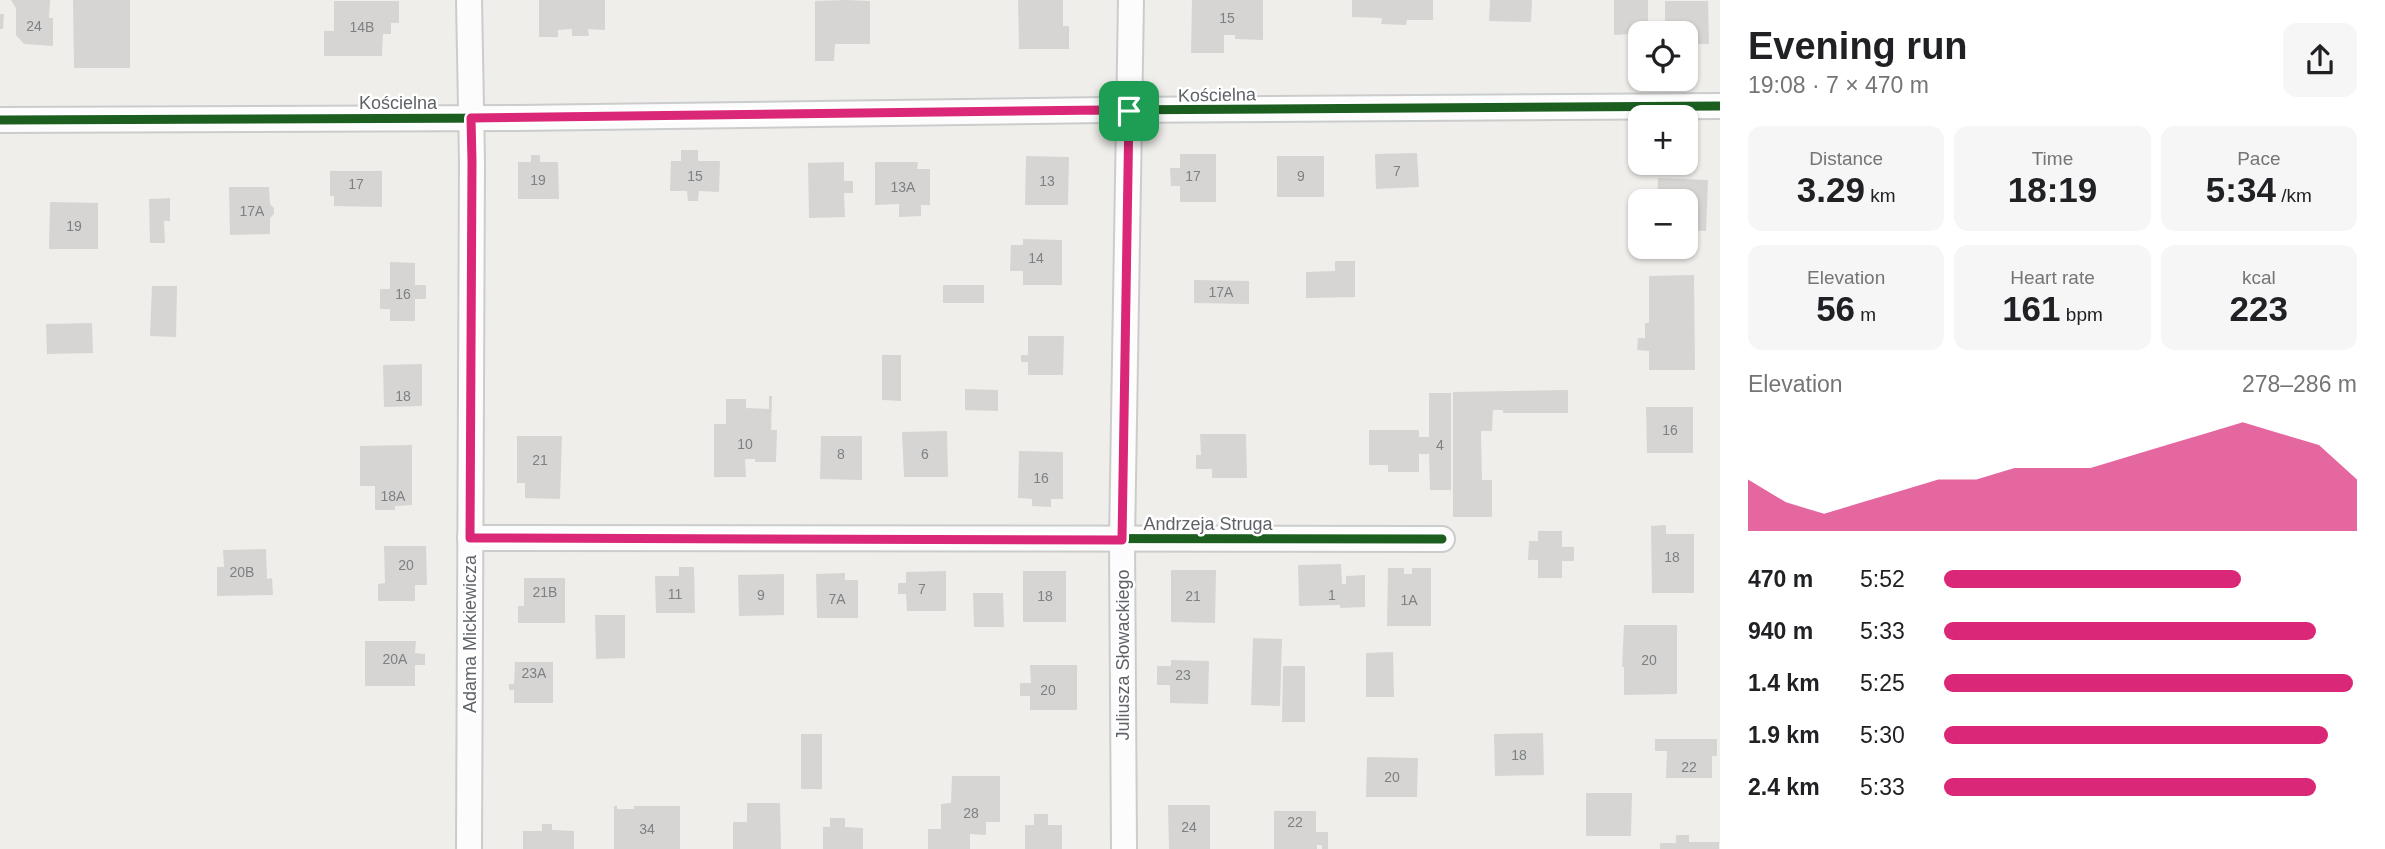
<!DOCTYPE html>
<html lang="en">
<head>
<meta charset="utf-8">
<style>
  body { margin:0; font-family:Arial,sans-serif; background:#f6f6f6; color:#202124; height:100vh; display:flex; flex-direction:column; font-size:26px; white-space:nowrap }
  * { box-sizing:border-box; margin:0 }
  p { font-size:23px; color:#757577 }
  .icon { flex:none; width:38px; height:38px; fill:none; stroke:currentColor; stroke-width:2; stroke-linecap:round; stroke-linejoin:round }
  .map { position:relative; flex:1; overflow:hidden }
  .panel { display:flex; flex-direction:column; background:#fff; width:665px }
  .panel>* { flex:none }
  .tools { position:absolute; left:1628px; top:21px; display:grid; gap:14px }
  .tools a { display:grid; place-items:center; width:70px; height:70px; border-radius:14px; background:#fff; box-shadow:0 2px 5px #0004; font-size:35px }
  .pin { position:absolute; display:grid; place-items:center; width:60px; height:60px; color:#fff; margin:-30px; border-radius:14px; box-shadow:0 4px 10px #0006 }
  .round { display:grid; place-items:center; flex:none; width:74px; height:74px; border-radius:14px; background:#f6f6f6 }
  .summary { display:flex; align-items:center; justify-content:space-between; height:119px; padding:0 28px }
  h1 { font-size:38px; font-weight:700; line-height:52px }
  .stats { display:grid; grid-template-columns:repeat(3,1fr); gap:10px; height:119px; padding:7px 28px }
  .stats div { display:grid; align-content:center; border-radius:14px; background:#f6f6f6; text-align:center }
  .stats b { font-size:35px; font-weight:700 }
  .stats small { font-size:19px; font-weight:400 }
  .stats p { font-size:19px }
  .chart { height:196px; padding:14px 28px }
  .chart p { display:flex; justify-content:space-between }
  .chart svg { width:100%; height:126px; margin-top:7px; fill:#db2777; opacity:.7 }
  ul { padding:0 28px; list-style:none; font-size:23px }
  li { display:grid; grid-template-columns:112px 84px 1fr; align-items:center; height:52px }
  li i { height:18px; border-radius:9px; background:#db2777 }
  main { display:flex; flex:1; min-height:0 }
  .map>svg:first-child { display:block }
  .building { fill:#d6d5d3 }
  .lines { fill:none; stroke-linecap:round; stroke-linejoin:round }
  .street-casing { stroke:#cbcccc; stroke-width:28 }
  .street { stroke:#fdfcfc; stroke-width:24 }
  .cycleway-casing { stroke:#fff; stroke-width:13 }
  .cycleway { stroke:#1b5e20; stroke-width:9 }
  .route-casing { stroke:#fff; stroke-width:14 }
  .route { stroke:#db2777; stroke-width:9 }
  .labels { text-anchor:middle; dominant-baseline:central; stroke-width:5; stroke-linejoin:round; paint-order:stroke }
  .number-label { font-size:14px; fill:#7e8184 }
  .street-label { font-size:18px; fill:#5f6368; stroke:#fff }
</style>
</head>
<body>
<main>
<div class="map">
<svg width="1720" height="849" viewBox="0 0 1720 849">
  <rect width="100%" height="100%" fill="#efeeea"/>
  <g class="building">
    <path d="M11,0h39l-1,18h4v28l-29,-2 -8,-9v-27z"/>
    <path d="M73,0h57v68h-56z"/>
    <path d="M539,0h66v30l-17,-1 1,7h-17v-7l-14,1v7h-19z"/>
    <path d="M846,0l24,1v43h-35l-1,17h-19v-60z"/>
    <path d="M1018,0h45v26h6v23h-50z"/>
    <path d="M1192,0h71v40l-28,-1v-4h-11v18h-33z"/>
    <path d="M1352,0h81v20h-26l-1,5 -25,-1 1,-6 -30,-1z"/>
    <path d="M1490,0h42l-1,22 -42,-1z"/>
    <path d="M1614,0h34v33l-34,2z"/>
    <path d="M334,1h65v22h-8v11h-8l-1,22h-58v-25h10z"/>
    <path d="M1665,1h43l1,43h-24v-11h-20z"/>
    <path d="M0,14h4l-1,15h-3z"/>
    <path d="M681,150h17v11h22l-1,31 -20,-1 -1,10h-10l-1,-10h-17l1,-30h10z"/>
    <path d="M1417,153l2,34 -43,2 -1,-35z"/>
    <path d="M1180,154h36v48h-36v-16h-9l-1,-18h10z"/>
    <path d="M531,155h9v7h18l1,37h-41v-37h13z"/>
    <path d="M1026,156l43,1 -1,48h-43z"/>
    <rect x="1277" y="156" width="47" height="41"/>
    <path d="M844,162v19h9v12h-9l1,24 -36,1 -1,-55z"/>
    <path d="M875,162h43l-1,7h13v36h-9v11l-22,1v-13l-24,1z"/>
    <path d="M330,171h52v36l-48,-1v-10h-4z"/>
    <path d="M1658,178l50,2 -2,51 -21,-1v-29h-28z"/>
    <path d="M229,187h40l1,17 4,4v6l-4,4v16l-40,1z"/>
    <path d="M170,198v23h-6l1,22h-15l-1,-44z"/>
    <path d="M50,202l48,1v46h-49z"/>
    <path d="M1023,239l39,1v45h-39v-14h-13l1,-26h12z"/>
    <path d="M1335,261h20v36l-49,1v-26l29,-1z"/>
    <path d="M390,262l25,1v22h11v14h-11v22h-25v-12h-10v-20h10z"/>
    <path d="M1694,275l1,95h-46v-19l-12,-1 1,-12h7v-15h4v-47z"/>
    <path d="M1194,280l55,1v23l-55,-1z"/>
    <rect x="943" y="285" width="41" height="18"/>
    <path d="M152,286h25l-1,51 -26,-1z"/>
    <path d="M92,323l1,30 -46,1 -1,-30z"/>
    <path d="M1028,336h36l-1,39h-35v-13h-7v-7h7z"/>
    <path d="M882,355h19v46l-19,-1z"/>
    <path d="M422,364v42l-38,1 -1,-42z"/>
    <path d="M965,389l33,1v21l-33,-1z"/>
    <path d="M1568,390v23h-65v-3h-10l-1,21h-11l1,49h10v37h-39v-125z"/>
    <path d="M1429,393h22v97h-21l-1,-36h-10v18h-31v-7h-19v-35h50v7h10z"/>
    <path d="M769,396h3l-1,34h6l-1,32h-21v-3h-10l1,18h-32v-53h12v-25h20v9l23,1z"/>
    <path d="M1646,407h47v46h-46z"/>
    <path d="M947,431l1,46h-44l-2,-45z"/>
    <path d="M1200,434h46l1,44h-35v-9h-16v-14h5z"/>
    <path d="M517,436h45l-2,63 -35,-1v-15h-8z"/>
    <path d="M821,436h41v44l-42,-1z"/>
    <path d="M412,445v60l-17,1v4h-20v-24h-15v-40z"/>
    <path d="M1019,451l44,1v47h-12v8l-19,-1v-7l-14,-1z"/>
    <path d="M1666,525v9h28v59h-42l-1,-67z"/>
    <path d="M1538,531h24v16h12v14h-12v17h-24v-18h-10l1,-19h9z"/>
    <path d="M384,546h42l1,39h-12v16h-37v-17l7,-1z"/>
    <path d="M266,549l1,30 5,-1 1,17 -56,1v-29h7l-1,-17z"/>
    <path d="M1341,564l1,20h4v-8l19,-1v32l-25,1v-3l-41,1 -1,-41z"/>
    <path d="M679,567h15l1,46h-39l-1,-37h24z"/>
    <path d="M1388,568h16v6h8v-6h19v58h-44z"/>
    <path d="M1171,570h45l-1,53 -44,-1z"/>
    <path d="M946,571v40h-39l-1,-17h-8v-11h8v-11z"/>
    <rect x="1023" y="571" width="43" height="51"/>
    <path d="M845,573v7h13v38h-41l-1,-44z"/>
    <path d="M784,574v41l-45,1 -1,-41z"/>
    <path d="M524,578h41v45h-47v-17h6z"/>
    <path d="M973,593h30l1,34h-30z"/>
    <path d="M595,615h30v43l-29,1z"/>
    <path d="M1624,625h53v69l-53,1v-28h-2z"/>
    <path d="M1253,638l29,1 -2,67 -29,-1z"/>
    <path d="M365,641h51l-1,12 10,1v11h-10v21h-50z"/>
    <path d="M1393,652l1,45h-28v-44z"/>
    <path d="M1171,660l38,1 -1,43 -38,-1v-18h-13v-19h14z"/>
    <path d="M515,662h38v41h-39v-13h-5v-6h5z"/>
    <path d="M1030,665h47v45h-47v-14h-10v-13h11z"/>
    <path d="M1283,666h22v56h-23z"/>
    <path d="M1543,733l1,42 -49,1 -1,-42z"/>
    <rect x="801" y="734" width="21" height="55"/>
    <path d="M1655,739h62v17h-5v22h-46l1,-27h-12z"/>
    <path d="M1367,757l51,1 -1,39h-51z"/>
    <path d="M952,776h48v46h-14v13l-16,-1v15h-42v-20h13v-25l10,-1z"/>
    <path d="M1586,793h46l-1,43h-45z"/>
    <path d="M747,803h33l1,46h-48v-27h14z"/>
    <path d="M1168,805h42v44h-41z"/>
    <path d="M614,806h3v3h17v-3h46v43h-66z"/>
    <path d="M1274,811h42v21h12v17h-6v-4h-5v4h-43z"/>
    <path d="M1034,814h14v11h14v24h-37v-24h9z"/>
    <path d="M830,818h15v9l18,1v21h-40v-22h7z"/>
    <path d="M542,824h10v6l22,1v18h-51v-18h19z"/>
    <path d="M1676,835h13v7h30v7h-59v-6h16z"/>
  </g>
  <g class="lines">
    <g class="street-casing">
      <g id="street">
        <path d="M0,120l518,-2 586,-8 616,-4"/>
        <path d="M470,538l972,1"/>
        <path d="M469,849l3,-687 -3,-162"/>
        <path d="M1124,849l-2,-309 9,-540"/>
      </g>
    </g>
    <use href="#street" class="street"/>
    <g class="cycleway-casing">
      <g id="cycleway">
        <path d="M0,120l518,-2 586,-8 616,-4"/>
        <path d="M470,538l972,1"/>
      </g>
    </g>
    <use href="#cycleway" class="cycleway"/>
  </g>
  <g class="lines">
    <g class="route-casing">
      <path id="route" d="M1104,110l25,1 -7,429 -652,-2 2,-376 -1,-44z"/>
    </g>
    <use href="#route" class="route"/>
  </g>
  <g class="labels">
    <g class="number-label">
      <text x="1227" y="18">15</text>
      <text x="34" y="26">24</text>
      <text x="362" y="27">14B</text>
      <text x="1397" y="171">7</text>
      <text x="695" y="176">15</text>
      <text x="1193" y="176">17</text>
      <text x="1301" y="176">9</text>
      <text x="538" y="180">19</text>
      <text x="1047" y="181">13</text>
      <text x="356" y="184">17</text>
      <text x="903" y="187">13A</text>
      <text x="252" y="211">17A</text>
      <text x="74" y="226">19</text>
      <text x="1036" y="258">14</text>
      <text x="1221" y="292">17A</text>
      <text x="403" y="294">16</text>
      <text x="403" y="396">18</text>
      <text x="1670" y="430">16</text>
      <text x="745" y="444">10</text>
      <text x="1440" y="445">4</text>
      <text x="841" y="454">8</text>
      <text x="925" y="454">6</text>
      <text x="540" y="460">21</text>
      <text x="1041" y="478">16</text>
      <text x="393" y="496">18A</text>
      <text x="1672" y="557">18</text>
      <text x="406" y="565">20</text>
      <text x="242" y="572">20B</text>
      <text x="922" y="589">7</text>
      <text x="545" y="592">21B</text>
      <text x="675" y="594">11</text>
      <text x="761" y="595">9</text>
      <text x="1332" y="595">1</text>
      <text x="1045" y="596">18</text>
      <text x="1193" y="596">21</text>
      <text x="837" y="599">7A</text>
      <text x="1409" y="600">1A</text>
      <text x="395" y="659">20A</text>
      <text x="1649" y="660">20</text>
      <text x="534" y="673">23A</text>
      <text x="1183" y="675">23</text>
      <text x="1048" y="690">20</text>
      <text x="1519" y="755">18</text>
      <text x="1689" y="767">22</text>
      <text x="1392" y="777">20</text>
      <text x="971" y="813">28</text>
      <text x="1295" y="822">22</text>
      <text x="1189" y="827">24</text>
      <text x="647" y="829">34</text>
    </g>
    <g class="street-label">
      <text transform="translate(1217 95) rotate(-1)">Kościelna</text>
      <text x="398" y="103">Kościelna</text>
      <text x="1208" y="524">Andrzeja Struga</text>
      <text transform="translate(470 634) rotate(-90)">Adama Mickiewicza</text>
      <text transform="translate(1123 655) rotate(-90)">Juliusza Słowackiego</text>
    </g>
  </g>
</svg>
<div class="tools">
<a><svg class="icon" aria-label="locate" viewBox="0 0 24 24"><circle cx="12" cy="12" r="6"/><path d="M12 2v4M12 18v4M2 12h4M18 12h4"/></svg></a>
<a>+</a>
<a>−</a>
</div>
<div class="pin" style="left:1129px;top:111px;background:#1e9e55"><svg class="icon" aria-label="arrive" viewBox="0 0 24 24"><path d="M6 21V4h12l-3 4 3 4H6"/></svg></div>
</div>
<section class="panel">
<div class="summary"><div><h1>Evening run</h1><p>19:08 · 7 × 470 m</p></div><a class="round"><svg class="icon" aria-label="share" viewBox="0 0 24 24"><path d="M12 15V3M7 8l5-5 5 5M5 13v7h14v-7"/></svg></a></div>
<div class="stats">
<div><p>Distance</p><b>3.29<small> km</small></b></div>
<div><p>Time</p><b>18:19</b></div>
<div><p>Pace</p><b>5:34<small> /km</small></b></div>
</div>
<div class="stats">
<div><p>Elevation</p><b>56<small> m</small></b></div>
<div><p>Heart rate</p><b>161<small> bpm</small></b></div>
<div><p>kcal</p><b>223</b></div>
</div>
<div class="chart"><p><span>Elevation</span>278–286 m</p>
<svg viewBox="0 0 160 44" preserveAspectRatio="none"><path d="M0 44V26L10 34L20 38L30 34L40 30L50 26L60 26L70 22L80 22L90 22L100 18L110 14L120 10L130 6L140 10L150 14L160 26V44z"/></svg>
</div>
<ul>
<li><b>470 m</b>5:52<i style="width:72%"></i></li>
<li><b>940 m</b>5:33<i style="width:90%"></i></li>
<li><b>1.4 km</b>5:25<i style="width:99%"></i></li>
<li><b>1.9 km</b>5:30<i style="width:93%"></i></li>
<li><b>2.4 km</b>5:33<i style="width:90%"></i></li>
</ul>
</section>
</main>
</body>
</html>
